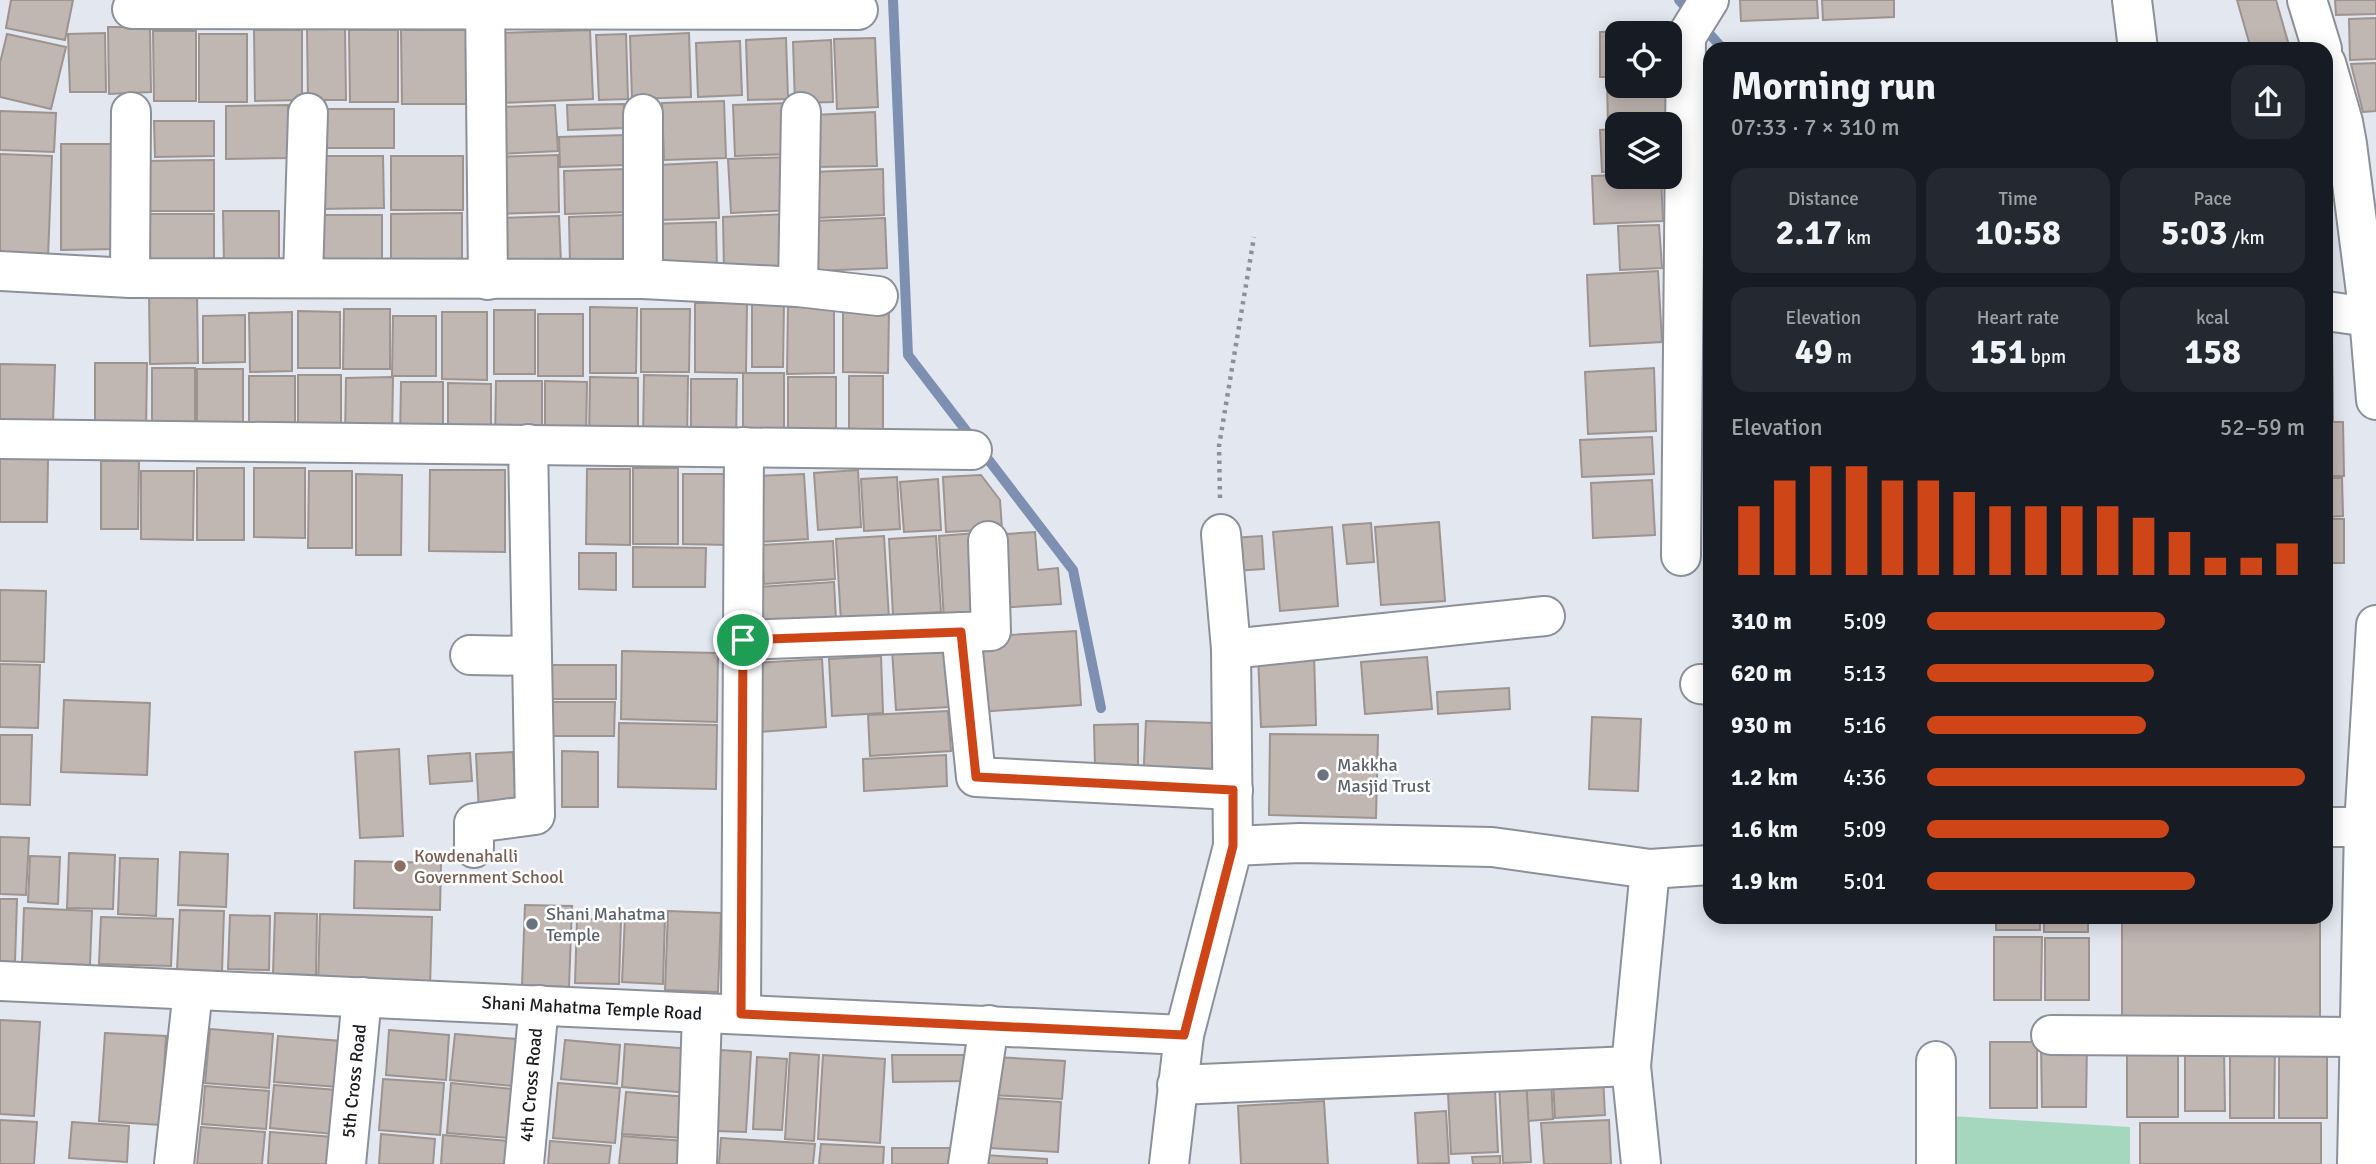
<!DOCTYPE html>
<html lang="en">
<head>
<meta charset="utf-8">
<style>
  body { margin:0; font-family:Signika,sans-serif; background:#242831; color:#f1f3f6; height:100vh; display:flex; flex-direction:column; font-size:26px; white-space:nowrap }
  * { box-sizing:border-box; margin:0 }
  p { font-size:23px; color:#9ea1a6 }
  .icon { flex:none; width:38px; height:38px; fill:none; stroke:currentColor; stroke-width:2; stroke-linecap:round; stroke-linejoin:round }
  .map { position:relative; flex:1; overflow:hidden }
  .drawer { position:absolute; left:1703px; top:42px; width:630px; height:882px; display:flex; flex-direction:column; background:#171b24; border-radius:21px; box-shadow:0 4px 18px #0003 }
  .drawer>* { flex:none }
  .buttons { position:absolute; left:1605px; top:21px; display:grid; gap:14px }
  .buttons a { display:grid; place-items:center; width:77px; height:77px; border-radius:14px; background:#171b24; box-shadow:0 4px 18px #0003; font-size:35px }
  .pin { position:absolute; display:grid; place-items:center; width:60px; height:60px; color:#fff; margin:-30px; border:4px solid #fff; border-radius:50%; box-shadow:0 2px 7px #0007 }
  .round { display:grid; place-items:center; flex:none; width:74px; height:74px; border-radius:21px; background:#242831 }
  .headline { display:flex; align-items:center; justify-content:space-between; height:119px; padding:0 28px }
  h1 { font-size:38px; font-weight:700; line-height:52px }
  .figures { display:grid; grid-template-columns:repeat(3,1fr); gap:10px; height:119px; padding:7px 28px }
  .figures div { display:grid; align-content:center; border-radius:18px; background:#242831; text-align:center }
  .figures b { font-size:35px; font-weight:700 }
  .figures small { font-size:19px; font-weight:400 }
  .figures p { font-size:19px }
  .chart { height:196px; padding:14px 28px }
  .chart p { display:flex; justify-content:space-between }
  .chart svg { width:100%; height:126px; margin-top:7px; stroke:#ce4618; stroke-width:6 }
  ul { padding:0 28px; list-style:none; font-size:23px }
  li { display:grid; grid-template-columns:112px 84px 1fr; align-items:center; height:52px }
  li i { height:18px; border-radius:9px; background:#ce4618 }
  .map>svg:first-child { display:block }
  .green { fill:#a5d7be }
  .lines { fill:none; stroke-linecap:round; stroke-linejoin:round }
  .stream { stroke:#7d90b1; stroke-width:10 }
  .building { fill:#c0b6b2; stroke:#9d938f; stroke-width:2 }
  .minor-casing { stroke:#8c9098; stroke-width:42 }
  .path { stroke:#8d9197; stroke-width:4.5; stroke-dasharray:3.5 5; stroke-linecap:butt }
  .minor { stroke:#fff; stroke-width:38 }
  .route-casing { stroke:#fff; stroke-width:14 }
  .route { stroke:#ce4618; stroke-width:9 }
  .worship-dot { fill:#6b7280; stroke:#fff; stroke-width:2.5 }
  .education-dot { fill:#8d6e63; stroke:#fff; stroke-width:2.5 }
  .labels { text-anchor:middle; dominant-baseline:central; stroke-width:5; stroke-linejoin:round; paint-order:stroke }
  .worship-label { font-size:18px; fill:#5b616d; stroke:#fff; text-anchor:start }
  .education-label { font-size:18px; fill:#785e54; stroke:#fff; text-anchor:start }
  .street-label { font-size:18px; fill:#1a1c1f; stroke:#fff }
</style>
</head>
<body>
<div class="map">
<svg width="2376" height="1164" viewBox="0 0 2376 1164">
  <rect width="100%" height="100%" fill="#e2e7f0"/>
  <path class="green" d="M1950,1116l180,11v37h-180z"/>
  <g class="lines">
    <g class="stream">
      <path d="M893,0l15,355 165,215 28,138"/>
      <path d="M1679,0l44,49"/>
    </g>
  </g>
  <g class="building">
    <path d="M11,0h62l-8,40 -59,-12z"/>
    <path d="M1740,0h77l1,18 -77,3z"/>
    <path d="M1822,0h72v17l-71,3z"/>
    <path d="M2237,0h39l14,49h-39z"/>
    <path d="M2335,0h41v14l-40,1z"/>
    <path d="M2376,18v41l-26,1 -1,-41z"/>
    <path d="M108,27h42l1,65 -42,2z"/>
    <path d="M307,29h38l1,71h-38z"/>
    <path d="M254,30h48v70l-47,1z"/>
    <path d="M349,30h49v72h-48z"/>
    <path d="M401,30h66v74h-65z"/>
    <path d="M590,30l3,69 -92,4 -3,-70z"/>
    <path d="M1672,30l-2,3h-53v44h-17v-45z"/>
    <path d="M153,31h43v70h-42z"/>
    <path d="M105,33l1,59h-36l-2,-58z"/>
    <path d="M689,33l2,64 -59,2 -2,-63z"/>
    <path d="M7,34l59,13 -15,62 -51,-12v-34z"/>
    <rect x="199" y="34" width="48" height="68"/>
    <path d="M626,34l2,65 -29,1 -3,-65z"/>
    <path d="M786,38l2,61 -40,1 -2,-60z"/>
    <path d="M875,38l3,69 -41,2 -3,-70z"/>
    <path d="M831,40l2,62 -38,1 -2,-61z"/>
    <path d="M740,41l2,54 -44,2 -2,-54z"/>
    <path d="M1710,52v92h-12l-1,-90z"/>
    <path d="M2376,63v48l-13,1 -12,-48z"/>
    <path d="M1607,82h10v4h52l1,38 -62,2z"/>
    <path d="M724,101l2,57 -62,2 -2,-57z"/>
    <path d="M789,103l2,51 -56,2 -2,-51z"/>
    <path d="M624,104l1,24 -57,2 -1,-25z"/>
    <path d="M288,105l1,53 -63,1v-53z"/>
    <path d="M555,105l3,46 -58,3 -2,-47z"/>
    <rect x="326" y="109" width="68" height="39"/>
    <path d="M0,111l56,2 -2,39 -54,-2z"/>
    <path d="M875,112l2,54 -61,1 -2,-52z"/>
    <path d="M154,121h60v35l-59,1z"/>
    <path d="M1617,129v42l-15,1 -2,-42z"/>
    <path d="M626,135l1,30 -67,2 -1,-30z"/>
    <path d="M61,144h56l1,105 -57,1z"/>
    <path d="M1710,148v49h-7v-48z"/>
    <path d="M0,154l52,2 -4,102 -48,-2z"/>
    <path d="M558,155l1,57 -63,2 -2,-57z"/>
    <path d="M317,156h66l1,52 -67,1z"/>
    <rect x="391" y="156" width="72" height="54"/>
    <path d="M791,157l2,53 -62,3 -3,-54z"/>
    <path d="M214,160v51h-67v-50z"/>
    <path d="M717,162l2,56 -59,2 -2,-55z"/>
    <path d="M626,169l2,43 -63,2 -1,-43z"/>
    <path d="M883,169l1,46 -69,3 -2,-46z"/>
    <path d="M1617,175v2h44l2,44 -69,3 -2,-48z"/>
    <path d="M1710,204v65h-13l-1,-64z"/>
    <path d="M223,211h56v50l-55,1z"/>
    <path d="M462,213v55h-71v-54z"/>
    <path d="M150,214h64v50l-64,1z"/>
    <path d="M787,214l2,55 -65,2 -1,-54z"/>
    <rect x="315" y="215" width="67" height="54"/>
    <path d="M626,215l2,46 -58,2 -1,-46z"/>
    <path d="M559,216l2,47 -60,2 -2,-47z"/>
    <path d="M885,218l2,50 -71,3 -2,-50z"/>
    <path d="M716,222l1,50 -63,2 -2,-50z"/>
    <path d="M1659,225l3,43 -42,2 -2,-44z"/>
    <path d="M2326,227l5,60 -5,1z"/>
    <path d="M1658,271l4,71 -72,4 -3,-71z"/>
    <path d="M149,293h48l1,70 -48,1z"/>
    <path d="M1695,299h15v40h-14z"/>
    <path d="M752,302h32l-1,65h-31z"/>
    <path d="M695,303h52l-1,70 -51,-1z"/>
    <path d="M834,306v67l-47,1 1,-67z"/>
    <path d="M590,307l47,1 -1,65h-46z"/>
    <path d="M344,309h46v60h-47z"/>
    <path d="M641,309h49l-1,63h-48z"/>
    <rect x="494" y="310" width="41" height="64"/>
    <path d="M843,310h46l-1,63 -45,-1z"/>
    <path d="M298,311l42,1v56h-42z"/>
    <path d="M292,312v59l-42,1 -1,-59z"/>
    <path d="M442,312h45v68l-45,-1z"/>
    <rect x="538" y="314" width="45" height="62"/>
    <path d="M245,315v47l-42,1v-47z"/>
    <path d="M393,316h43v60h-44z"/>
    <path d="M2326,321h6l1,100h-7z"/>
    <path d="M1690,343h20v60h-19z"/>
    <path d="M95,363h52l-1,69h-51z"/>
    <path d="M0,364l55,1 -2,59 -53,-1z"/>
    <rect x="152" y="368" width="43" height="60"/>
    <path d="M1654,368l2,63 -68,3 -3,-62z"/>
    <path d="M197,369h46v66l-46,-1z"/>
    <rect x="743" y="373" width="41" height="66"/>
    <rect x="298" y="375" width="43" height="63"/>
    <path d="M644,375l44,1 -1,63 -44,-1z"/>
    <rect x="249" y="376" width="46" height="60"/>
    <rect x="849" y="376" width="34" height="65"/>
    <path d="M393,377l-1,61h-47l1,-60z"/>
    <path d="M590,377l48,1v62h-49z"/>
    <rect x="788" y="377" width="48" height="66"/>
    <path d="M691,379h46l-1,64h-45z"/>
    <path d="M496,381h46v58h-47z"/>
    <path d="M545,381l42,1 -1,56h-41z"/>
    <path d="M401,382h42v57h-43z"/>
    <path d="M448,383l43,1v53l-43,-1z"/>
    <path d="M2326,422h17l1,54h-18z"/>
    <path d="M1652,437l2,37 -72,3 -2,-37z"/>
    <path d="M0,459h48l-1,63h-47z"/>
    <path d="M101,461h38l-1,68h-37z"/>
    <rect x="197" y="468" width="47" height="72"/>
    <path d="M254,468h51v70l-51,-1z"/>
    <rect x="633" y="468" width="45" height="76"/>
    <path d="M587,469h43v76l-44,-1z"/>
    <path d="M430,470h75v82l-76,-1z"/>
    <path d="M858,470l3,57 -43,3 -4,-57z"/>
    <path d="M141,471h53l-1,69 -52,-1z"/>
    <path d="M309,471h43v77h-44z"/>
    <path d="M356,474l46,1 -1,80h-45z"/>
    <path d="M683,474h46v71l-46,-1z"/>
    <path d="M804,474l4,65 -52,3 -3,-66z"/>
    <path d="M981,475l19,25 2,29 -56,3 -3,-55z"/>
    <path d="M897,477l3,52 -36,2 -3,-52z"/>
    <path d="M2326,478h16l1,38 -17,1z"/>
    <path d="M938,479l3,51 -37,2 -4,-50z"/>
    <path d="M1652,480l3,55 -62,3 -2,-55z"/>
    <rect x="2326" y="519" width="18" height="44"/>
    <path d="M1439,522l6,79 -64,4 -6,-78z"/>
    <path d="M1371,523l3,39 -27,2 -4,-39z"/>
    <path d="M1332,527l6,79 -58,5 -7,-79z"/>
    <path d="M1035,532l3,38 20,-2 3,36 -65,4 -4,-73z"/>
    <path d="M976,533l6,86 -38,2 -5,-85z"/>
    <path d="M884,536l5,83 -48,2 -5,-82z"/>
    <path d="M936,536l5,76 -48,3 -4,-76z"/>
    <path d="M1262,536l2,33 -31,2 -2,-33z"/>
    <path d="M833,541l2,38 -71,5 -3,-39z"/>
    <path d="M633,547l73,1 -1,39h-72z"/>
    <path d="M579,553h37v37l-37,-1z"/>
    <path d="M2326,571h1l1,142h-2z"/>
    <path d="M834,582l2,38 -73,4 -3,-37z"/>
    <path d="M0,590l46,1 -2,71 -44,-1z"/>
    <path d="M1076,631l5,74 -104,7 -4,-75z"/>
    <path d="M945,646l4,61 -53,3 -4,-60z"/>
    <path d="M622,651l96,2 -1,69 -96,-3z"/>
    <path d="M1314,653l2,72 -55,2 -3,-72z"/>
    <path d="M881,656l2,57 -51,3 -3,-57z"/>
    <path d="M1427,657l5,52 -67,5 -4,-52z"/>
    <path d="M822,659l4,68 -69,5 -5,-69z"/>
    <path d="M0,664l40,1 -2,63 -38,-1z"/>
    <path d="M546,665h70v34h-69z"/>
    <path d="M1509,688l1,21 -72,5 -1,-22z"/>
    <path d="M64,700l86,3 -3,72 -86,-3z"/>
    <path d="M547,702h68l-1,34h-67z"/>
    <path d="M948,711l3,40 -81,5 -2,-41z"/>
    <path d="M1592,717l49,2 -3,72 -49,-2z"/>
    <path d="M1146,721l69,2 -2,62 -70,-2z"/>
    <rect x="2326" y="722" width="3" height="47"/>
    <path d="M619,723l98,2 -1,64 -98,-2z"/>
    <path d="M1138,724v42l-43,1 -1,-42z"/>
    <path d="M1270,734l108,1 -2,83 -107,-3z"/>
    <path d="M0,735h32l-2,70 -30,-1z"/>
    <path d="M399,749l4,87 -43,2 -5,-86z"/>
    <path d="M562,751l36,1v55h-36z"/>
    <path d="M513,752l3,60 -37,2 -3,-60z"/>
    <path d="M470,753l2,28 -42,3 -2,-28z"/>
    <path d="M946,755l1,31 -83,5 -1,-32z"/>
    <path d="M0,837l29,1 -3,57 -26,-1z"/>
    <path d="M180,852l48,2 -2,53 -48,-2z"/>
    <path d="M69,853l46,2 -2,54 -46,-1z"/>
    <path d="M30,856l30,1 -2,47 -30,-2z"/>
    <path d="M120,858l38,1 -2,57 -38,-2z"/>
    <path d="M355,861l86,2 -1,47 -86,-2z"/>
    <path d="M0,899h17l-2,63 -15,-1z"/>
    <path d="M525,905l47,1 -3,81 -47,-2z"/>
    <path d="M24,908l68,3 -2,54 -68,-2z"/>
    <path d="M180,910l44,1 -2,60 -45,-1z"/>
    <path d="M668,911l53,2 -3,79 -53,-2z"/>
    <path d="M275,913l42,1 -1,61 -43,-1z"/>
    <path d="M320,914l112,3 -2,70 -112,-3z"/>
    <path d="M230,915l40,1 -1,54 -41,-1z"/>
    <path d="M625,916l40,1 -2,67 -41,-2z"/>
    <path d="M101,917l72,2 -2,47 -72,-2z"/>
    <rect x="1996" y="917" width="44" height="13"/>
    <rect x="2044" y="917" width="44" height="15"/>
    <rect x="2122" y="917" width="198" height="103"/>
    <path d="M577,919l44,1 -2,64 -44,-1z"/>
    <path d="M1994,937h48l-1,63h-47z"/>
    <rect x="2045" y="938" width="44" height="62"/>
    <path d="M0,1020l40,2 -6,94 -34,-2z"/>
    <path d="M210,1029l63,5 -4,54 -64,-5z"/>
    <path d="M389,1030l60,5 -3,45 -60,-5z"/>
    <path d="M105,1033l61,3 -5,89 -62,-4z"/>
    <path d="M455,1034l61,5 -3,47 -63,-6z"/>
    <path d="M278,1036l64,5 -4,46 -64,-5z"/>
    <path d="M565,1040l55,5 -3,39 -56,-5z"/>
    <rect x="1990" y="1042" width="47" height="66"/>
    <path d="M625,1044l67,5 -4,44 -66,-6z"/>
    <path d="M2041,1044h46l-1,63h-44z"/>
    <rect x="2127" y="1046" width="51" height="71"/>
    <path d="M2185,1049h39l1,62h-40z"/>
    <path d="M2230,1049h45l-1,69h-44z"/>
    <path d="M720,1050l31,2 -5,80 -31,-1z"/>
    <rect x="2279" y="1050" width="48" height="68"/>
    <path d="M790,1053l29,2 -5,86 -29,-2z"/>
    <path d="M823,1055l62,4 -5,84 -62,-4z"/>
    <path d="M892,1055h74v26l-73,1z"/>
    <path d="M757,1057l30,2 -5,71 -29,-1z"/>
    <path d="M996,1057l69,4 -3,38 -69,-4z"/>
    <path d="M1603,1077l2,38 -50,3 -2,-38z"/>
    <path d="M1551,1078l2,41 -25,2 -2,-41z"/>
    <path d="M383,1079l61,4 -4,52 -61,-5z"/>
    <path d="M1526,1080l5,82 -28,1 -4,-82z"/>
    <path d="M451,1083l62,6 -4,49 -62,-5z"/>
    <path d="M558,1083l62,5 -5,55 -62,-5z"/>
    <path d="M274,1085l63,5 -4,44 -63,-6z"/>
    <path d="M205,1086l64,5 -3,38 -64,-5z"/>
    <path d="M1495,1090l3,62 -47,2 -3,-61z"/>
    <path d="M626,1092l62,5 -4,41 -62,-4z"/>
    <path d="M994,1098l67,4 -3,50 -68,-4z"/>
    <path d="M1324,1101l4,63h-87l-3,-58z"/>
    <path d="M1446,1111l3,52 -31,1 -3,-51z"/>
    <path d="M0,1120l37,2 -3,42h-34z"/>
    <path d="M1609,1120l2,44h-67l-3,-41z"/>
    <path d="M72,1122l57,4 -2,36 -58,-4z"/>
    <rect x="2140" y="1123" width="181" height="41"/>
    <path d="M201,1127l64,5 -3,32h-65z"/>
    <path d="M270,1132l63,5 -2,27h-63z"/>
    <path d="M381,1134l54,5 -2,25h-54z"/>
    <path d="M443,1135l65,6 -2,23h-65z"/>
    <path d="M622,1136l62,5 -2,23h-63z"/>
    <path d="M721,1138l94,6 -2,20h-94z"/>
    <path d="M550,1141l61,5 -2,18h-61z"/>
    <path d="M821,1144l63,3 -1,17h-64z"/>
    <rect x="892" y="1148" width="60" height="16"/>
    <path d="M985,1155l62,4v5h-62z"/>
    <path d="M1500,1156v8h-27l-1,-7z"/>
  </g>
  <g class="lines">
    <g class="minor-casing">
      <g id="minor">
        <path d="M485,0l3,280"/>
        <path d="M2132,0l6,49"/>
        <path d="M2307,0l15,49"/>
        <path d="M132,9l726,1"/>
        <path d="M2326,63l17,59 4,22 22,172 7,84"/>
        <path d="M0,271l130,7 513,1 155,8 80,9"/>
        <path d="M303,277l5,-164"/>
        <path d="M130,278l1,-166"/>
        <path d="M643,279v-165"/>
        <path d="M798,287l3,-175"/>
        <path d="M2326,311l50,7"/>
        <path d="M0,439l972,11"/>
        <path d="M1221,534l10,115 2,197"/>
        <path d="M1681,556l5,-519 23,-37"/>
        <path d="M961,632l15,145 257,13"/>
        <path d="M743,640l248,-9 -3,-90"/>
        <path d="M1231,649l314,-33"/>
        <path d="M470,655l62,1"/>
        <path d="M1700,684l10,1"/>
        <path d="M2326,827h50"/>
        <path d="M474,848v-25l61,-8 -7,-371"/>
        <path d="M0,981l1184,54"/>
        <path d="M741,1014l3,-567"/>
        <path d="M2051,1035l307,2"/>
        <path d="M1177,1085l454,-19"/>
        <path d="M174,1164l19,-174"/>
        <path d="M346,1164l16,-167"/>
        <path d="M524,1164l15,-159"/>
        <path d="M697,1164l5,-151"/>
        <path d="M968,1164l21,-139"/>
        <path d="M1169,1164l15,-129 49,-189 67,-3 192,4 158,22 60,-4"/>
        <path d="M1641,1164l-10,-98 19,-197"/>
        <path d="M1936,1164v-103"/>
        <path d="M2357,1164l7,-338 12,-201"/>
      </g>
    </g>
    <path class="path" d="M1220,498l-1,-52 35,-209"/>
    <use href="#minor" class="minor"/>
  </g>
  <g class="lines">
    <g class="route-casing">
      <path id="route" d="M961,632l15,145 257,13v56l-49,189 -443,-21 2,-374z"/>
    </g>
    <use href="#route" class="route"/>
  </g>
  <g class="worship-dot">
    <circle cx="1323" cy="775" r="7"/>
    <circle cx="532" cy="924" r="7"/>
  </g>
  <circle class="education-dot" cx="400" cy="866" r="7"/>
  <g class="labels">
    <g class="worship-label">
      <text x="1337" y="765">Makkha<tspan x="1337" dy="21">Masjid Trust</tspan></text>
      <text x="546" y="914">Shani Mahatma<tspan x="546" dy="21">Temple</tspan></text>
    </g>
    <g class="education-label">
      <text x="414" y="856">Kowdenahalli<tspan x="414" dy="21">Government School</tspan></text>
    </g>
    <g class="street-label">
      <text transform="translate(592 1008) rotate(3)">Shani Mahatma Temple Road</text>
      <text transform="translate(354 1081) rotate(-84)">5th Cross Road</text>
      <text transform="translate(531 1085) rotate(-85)">4th Cross Road</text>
    </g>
  </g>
</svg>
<div class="buttons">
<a><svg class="icon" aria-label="locate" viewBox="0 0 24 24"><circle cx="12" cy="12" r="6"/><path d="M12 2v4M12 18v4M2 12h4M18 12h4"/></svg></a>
<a><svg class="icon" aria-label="layers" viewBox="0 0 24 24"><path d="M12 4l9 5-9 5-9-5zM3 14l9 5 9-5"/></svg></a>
</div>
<div class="pin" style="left:743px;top:640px;background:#1e9e55"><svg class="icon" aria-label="arrive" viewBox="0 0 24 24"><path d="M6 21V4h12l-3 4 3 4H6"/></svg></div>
<section class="drawer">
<div class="headline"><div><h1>Morning run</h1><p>07:33 · 7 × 310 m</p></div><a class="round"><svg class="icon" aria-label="share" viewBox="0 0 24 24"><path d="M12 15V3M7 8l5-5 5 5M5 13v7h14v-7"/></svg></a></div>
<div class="figures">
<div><p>Distance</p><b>2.17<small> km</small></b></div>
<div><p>Time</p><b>10:58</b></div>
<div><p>Pace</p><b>5:03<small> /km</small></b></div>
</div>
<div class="figures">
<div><p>Elevation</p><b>49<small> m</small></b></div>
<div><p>Heart rate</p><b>151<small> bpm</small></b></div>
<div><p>kcal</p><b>158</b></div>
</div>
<div class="chart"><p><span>Elevation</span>52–59 m</p>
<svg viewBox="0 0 160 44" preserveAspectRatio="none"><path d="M5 44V20M15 44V11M25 44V6M35 44V6M45 44V11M55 44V11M65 44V15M75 44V20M85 44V20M95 44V20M105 44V20M115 44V24M125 44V29M135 44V38M145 44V38M155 44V33"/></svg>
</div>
<ul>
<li><b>310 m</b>5:09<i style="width:63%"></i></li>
<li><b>620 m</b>5:13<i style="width:60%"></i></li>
<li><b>930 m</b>5:16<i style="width:58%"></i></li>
<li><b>1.2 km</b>4:36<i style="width:100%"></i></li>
<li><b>1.6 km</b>5:09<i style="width:64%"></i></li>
<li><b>1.9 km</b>5:01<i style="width:71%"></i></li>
</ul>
</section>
</div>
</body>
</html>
